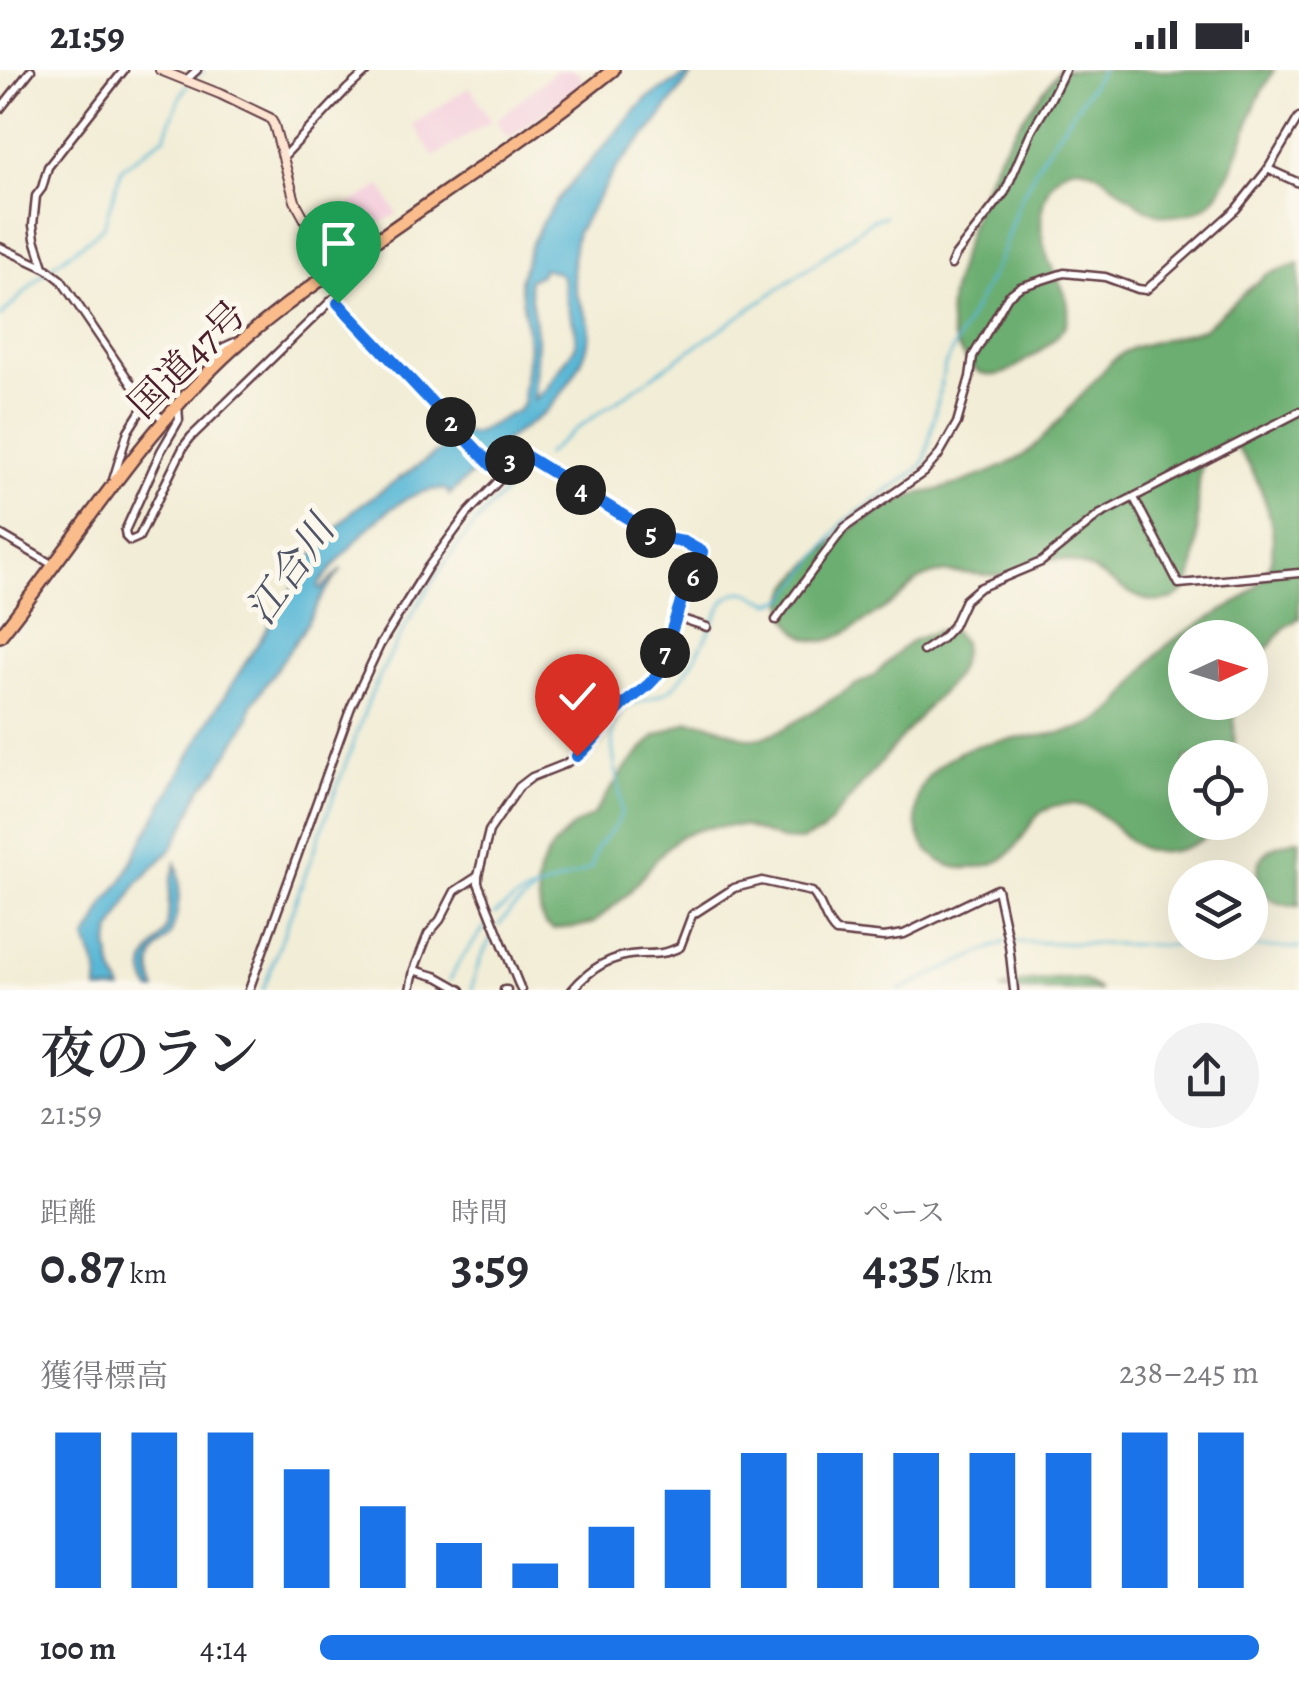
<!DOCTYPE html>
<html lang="ja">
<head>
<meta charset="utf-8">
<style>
  body { margin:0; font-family:Alegreya,"Noto Serif JP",serif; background:#f2f2f3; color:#2b2b33; height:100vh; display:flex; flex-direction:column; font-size:38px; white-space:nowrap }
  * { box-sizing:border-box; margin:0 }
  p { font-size:32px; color:#7c7c81 }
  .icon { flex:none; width:55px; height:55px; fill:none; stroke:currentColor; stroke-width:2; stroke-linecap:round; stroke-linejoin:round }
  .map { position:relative; height:920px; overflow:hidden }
  .side { display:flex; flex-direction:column; background:#fff; flex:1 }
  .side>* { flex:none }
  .needle { width:65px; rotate:86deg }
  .fabs { position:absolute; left:1168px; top:550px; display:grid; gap:20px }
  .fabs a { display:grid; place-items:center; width:100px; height:100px; border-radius:50%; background:#fff; box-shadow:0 10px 40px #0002; font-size:50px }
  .pin { position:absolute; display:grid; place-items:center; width:85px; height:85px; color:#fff; margin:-102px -42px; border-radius:50% 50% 50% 0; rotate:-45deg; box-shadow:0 0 10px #0007 }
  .pin .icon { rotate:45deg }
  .km { position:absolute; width:50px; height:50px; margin:-25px; border-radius:50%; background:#222; color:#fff; font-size:28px; line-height:50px; text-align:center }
  .round { display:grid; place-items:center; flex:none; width:105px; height:105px; border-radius:52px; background:#f2f2f3 }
  .summary { display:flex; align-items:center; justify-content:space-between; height:170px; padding:0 40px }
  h1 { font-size:55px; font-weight:600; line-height:75px }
  .stats { display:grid; grid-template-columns:repeat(3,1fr); gap:15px; height:170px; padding:10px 40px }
  .stats div { display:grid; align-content:center }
  .stats b { font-size:50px; font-weight:600 }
  .stats small { font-size:28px; font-weight:400 }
  .stats p { font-size:28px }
  .chart { height:280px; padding:20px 40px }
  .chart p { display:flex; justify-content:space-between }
  .chart svg { width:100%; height:180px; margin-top:10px; stroke:#1a73e8; stroke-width:6 }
  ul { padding:0 40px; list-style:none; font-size:32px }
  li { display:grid; grid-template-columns:160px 120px 1fr; align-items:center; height:75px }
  li i { height:25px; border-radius:12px; background:#1a73e8 }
  .status { display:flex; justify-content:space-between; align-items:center; height:70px; padding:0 50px; background:#fff; direction:ltr }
  .status svg { height:28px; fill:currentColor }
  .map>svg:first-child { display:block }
  .built { fill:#f4cfdd }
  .forest { fill:#6cae71; stroke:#5b664e; stroke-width:2.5 }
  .water { fill:#58b7d6; stroke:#516b80; stroke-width:2.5; fill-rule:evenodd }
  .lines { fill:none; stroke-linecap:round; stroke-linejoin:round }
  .stream { stroke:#58b7d6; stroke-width:2.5 }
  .street-casing { stroke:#633e45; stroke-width:11 }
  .secondary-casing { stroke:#633e45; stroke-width:12 }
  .highway-casing { stroke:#633e45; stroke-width:16 }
  .street { stroke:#fff; stroke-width:6 }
  .secondary { stroke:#fde4d1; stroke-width:8 }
  .highway { stroke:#fabc8b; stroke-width:11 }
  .route-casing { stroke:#fff; stroke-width:20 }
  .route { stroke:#1a73e8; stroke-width:12 }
  .labels { text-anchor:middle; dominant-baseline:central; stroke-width:10; stroke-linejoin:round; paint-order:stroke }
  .street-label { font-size:38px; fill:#4a1f2b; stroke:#fbf7ec }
  .water-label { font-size:40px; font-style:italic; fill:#4f5467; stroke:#fbf7ec }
</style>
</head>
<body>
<div class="status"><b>21:59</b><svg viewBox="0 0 49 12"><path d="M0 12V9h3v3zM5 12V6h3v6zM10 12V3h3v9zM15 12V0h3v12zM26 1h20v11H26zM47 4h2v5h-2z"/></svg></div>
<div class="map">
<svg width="1299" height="920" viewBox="0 0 1299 920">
  <rect width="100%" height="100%" fill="#fbf7ec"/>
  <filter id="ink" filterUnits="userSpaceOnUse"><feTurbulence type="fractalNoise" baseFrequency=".01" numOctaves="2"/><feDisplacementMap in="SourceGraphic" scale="20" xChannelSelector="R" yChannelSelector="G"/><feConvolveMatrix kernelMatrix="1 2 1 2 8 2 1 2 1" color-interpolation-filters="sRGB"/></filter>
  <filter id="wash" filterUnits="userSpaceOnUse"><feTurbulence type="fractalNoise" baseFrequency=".0048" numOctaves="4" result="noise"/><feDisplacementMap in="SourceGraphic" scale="40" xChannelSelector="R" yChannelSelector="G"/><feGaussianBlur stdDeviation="2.25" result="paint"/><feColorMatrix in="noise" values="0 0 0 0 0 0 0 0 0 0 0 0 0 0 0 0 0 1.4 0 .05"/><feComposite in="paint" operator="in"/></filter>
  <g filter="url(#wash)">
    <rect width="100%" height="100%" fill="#f2edd6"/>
    <g class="built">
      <path d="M557,0h18l10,13 -77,56 -12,-19z"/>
      <path d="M470,17l21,34 -57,36 -21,-33z"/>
      <path d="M381,116l16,28 -31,17 -16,-27z"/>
    </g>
    <g class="forest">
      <path d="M1059,0h215c-6,11 -13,22 -18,33 -11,29 -23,74 -43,97 -10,11 -27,15 -41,16 -40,3 -77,-71 -112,-42 -24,20 -21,59 -12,85 8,19 27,42 18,64 -5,13 -26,29 -38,36 -13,9 -25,18 -41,16 -15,-3 -24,-18 -31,-31 -10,-20 -7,-45 -1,-66 14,-48 27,-99 55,-141 15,-23 33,-45 49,-67z"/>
      <path d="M1299,193v355l-15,10 -34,44v-34h-65v64l52,1 -3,18 1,36 -50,1v64l37,1c-19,22 -60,40 -88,21 -21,-15 -34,-39 -62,-40 -47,-2 -41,40 -73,57 -9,5 -20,6 -29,7 -14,1 -25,-2 -35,-11 -17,-12 -21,-35 -18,-54 2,-17 10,-27 23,-38 43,-36 102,-20 151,-41 32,-13 44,-47 67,-70 45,-48 135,-47 111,-140 -6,-22 -18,-52 -34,-67 -6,0 -16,-2 -22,1 -32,18 5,139 -43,152 -35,9 -58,-25 -89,-35 -9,-3 -20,-7 -30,-6 -17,3 -32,14 -50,16 -28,2 -56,-10 -82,5 -9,5 -15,14 -23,20 -10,8 -21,14 -31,21 -13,8 -26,18 -41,20 -23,2 -44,-22 -38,-45 2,-10 10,-18 17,-25 27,-29 74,-64 112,-76 7,-3 15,-3 22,-5 26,-7 62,-20 85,-34 13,-8 23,-21 33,-31 19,-21 37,-42 56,-63l13,-10 11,-5 68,-18 62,-54z"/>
      <path d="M950,559l13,13c2,27 -15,45 -33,62l-108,128 -21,9 -19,-1 -38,-14h-17l-22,2 -23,7 -17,14 -37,45 -35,29 -16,4 -24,2 -8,-5 -4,-7 -4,-32 2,-13 6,-13 9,-14 17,-17 22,-13 31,-45 31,-34 34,-15 18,2 40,15h14l21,-8 75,-46 17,-8 27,-27 13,-9 23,-9z"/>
      <path d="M1299,769v67c-10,0 -24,-2 -32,-10 -13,-12 -13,-33 1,-45 7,-7 21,-9 31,-12z"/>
      <path d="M1065,908c14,1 24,2 34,12h-98l20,-8z"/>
    </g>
    <g class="water">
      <path d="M695,0l-42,57 -36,40 -40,65c-5,18 -6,45 0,63 4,9 10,20 12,29 5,28 -27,73 -46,90 -13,10 -26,18 -39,28l-4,1 -27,30 -24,22 -2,-5c-46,-9 -102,62 -128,94v4l2,1 21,-20 -18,24 -21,37 -52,76 -2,12 -10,18 -22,35 -17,19 -15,35 -15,26 -33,33 -25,46 -4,16 5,26 9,18h-25l1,-18 -12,-33 8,-13 11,-23 19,-25 16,-33 70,-126 110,-174 35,-36 93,-64 5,-9 7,-6 10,4 6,-1 44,-24 4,-8 -1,-10 6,-43 -9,-67 10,-34 11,-23 20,-29 85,-96zM543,198l15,5 5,6 4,26 8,23 1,17 -30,44 -12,11 3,-63 -9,-57 12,-5z"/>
      <path d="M176,793c7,16 2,53 -5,70 -4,8 -11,12 -15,19 -8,12 -4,25 0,38h-5c-21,-32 11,-42 16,-64 3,-14 1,-27 3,-40 1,-9 4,-15 6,-23z"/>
    </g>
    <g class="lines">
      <g class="stream">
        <path d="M192,9l11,-9"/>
        <path d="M51,197l42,-31 11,-11 18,-57 43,-32 14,-37 8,-14"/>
        <path d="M0,247l45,-45"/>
        <path d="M545,385l30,-25 238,-165 59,-45 13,-4"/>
        <path d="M495,844c26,-24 65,-30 96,-46 2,-7 3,-16 7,-22 10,-14 23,-20 23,-38 1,-26 -18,-68 -3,-92 12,-17 41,-16 54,-28 18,-15 41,-64 51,-86 20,-19 28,-6 49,1l15,-5 56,-75 73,-52 9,-10 20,-96 55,-107 18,-54 24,-47 60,-87"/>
        <path d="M499,855l12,-15 22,-16"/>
        <path d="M1012,872l287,6"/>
        <path d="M450,910l9,-18 31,-42"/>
        <path d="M263,920l107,-293c25,-56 60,-118 99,-166 18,-22 38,-41 58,-62"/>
        <path d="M472,920c3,-22 11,-39 23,-58"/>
        <path d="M899,920l106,-48"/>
      </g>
    </g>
  </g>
  <g filter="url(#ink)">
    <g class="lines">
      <g class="street-casing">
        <g id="street">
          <path d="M186,10l11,-10"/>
          <path d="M0,39l31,-39"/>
          <path d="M283,87l64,-68 21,-19"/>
          <path d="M1268,99l31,14"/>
          <path d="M0,177l47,22 14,11 84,124 18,15"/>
          <path d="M951,195l4,-9 50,-64 26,-60 19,-32 15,-30"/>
          <path d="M44,197l-9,-28 -2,-14 3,-29 6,-8 6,-21 76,-97"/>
          <path d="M178,336l1,14 -18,31 -36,80 1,6 4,4 9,-4 45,-91 7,-9 142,-138 159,167 9,1 13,-10 12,-1 134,83 24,3 17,11 -2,10 -17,36 -24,75 -6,9 -33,25 -30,39 -24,17 -33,13 -13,10 -30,44 -11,45v7l43,107"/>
          <path d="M113,410l15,-49 17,-27 79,-57 11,-5"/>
          <path d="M1134,428l45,86 120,-11"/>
          <path d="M0,464l55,32"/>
          <path d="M676,547l31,10"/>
          <path d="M776,550l68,-92 80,-56 14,-16 19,-33 13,-46 3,-21 35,-60 12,-9 44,-14 41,4 33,12 8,1 90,-81 32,-40 31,-52"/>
          <path d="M923,581l18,-12 12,-13 12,-26 14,-12 62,-26 58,-47 200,-103"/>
          <path d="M414,900l24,7 23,13"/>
          <path d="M249,920l102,-283 29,-62 48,-78 40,-54 54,-57"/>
          <path d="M410,920l4,-20 14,-36 12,-14 15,-29 23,-15"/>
          <path d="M504,920h3"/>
          <path d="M572,920c19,-22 39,-35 69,-36 14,0 25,0 39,-7l12,-32 42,-27 28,-7 50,11c11,12 12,29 24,40l48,5 20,-3 93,-45 12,56 5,45"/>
        </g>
      </g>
      <g class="secondary-casing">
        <path id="secondary" d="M160,0l60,24 50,24 4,7 21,76 38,70"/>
      </g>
      <g class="highway-casing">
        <path id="highway" d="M0,566c74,-93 137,-196 223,-278 40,-38 86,-70 131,-102 87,-62 176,-119 259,-186"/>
      </g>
      <use href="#street" class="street"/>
      <use href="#secondary" class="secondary"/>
      <use href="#highway" class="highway"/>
    </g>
  </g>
  <g class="lines" filter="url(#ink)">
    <g class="route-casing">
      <path id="route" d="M338,233l154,163 9,1 13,-10 12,-1 134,82 24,4 18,10 -3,11 -17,35 -24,76c-10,15 -25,21 -37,33 -16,15 -26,35 -44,49"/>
    </g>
    <use href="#route" class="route"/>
  </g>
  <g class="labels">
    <g class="street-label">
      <text transform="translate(187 289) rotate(-45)">国道47号</text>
    </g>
    <g class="water-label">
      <text transform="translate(290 500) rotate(-55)">江合川</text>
    </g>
  </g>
</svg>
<div class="fabs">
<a><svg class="needle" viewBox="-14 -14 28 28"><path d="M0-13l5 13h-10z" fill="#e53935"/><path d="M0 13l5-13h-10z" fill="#7c7c81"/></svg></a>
<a><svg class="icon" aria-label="locate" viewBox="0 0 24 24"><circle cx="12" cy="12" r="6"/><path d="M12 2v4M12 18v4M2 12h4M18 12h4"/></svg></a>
<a><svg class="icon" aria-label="layers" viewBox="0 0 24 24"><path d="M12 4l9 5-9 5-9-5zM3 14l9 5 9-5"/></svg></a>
</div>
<div class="pin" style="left:338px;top:233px;background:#1e9e55"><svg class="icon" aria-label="arrive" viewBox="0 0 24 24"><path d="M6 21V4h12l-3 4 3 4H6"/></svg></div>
<div class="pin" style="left:577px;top:686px;background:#d93025"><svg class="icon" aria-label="check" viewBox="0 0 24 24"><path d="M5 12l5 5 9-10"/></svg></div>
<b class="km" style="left:451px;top:352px">2</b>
<b class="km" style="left:510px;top:390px">3</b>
<b class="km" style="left:581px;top:420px">4</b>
<b class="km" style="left:651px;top:463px">5</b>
<b class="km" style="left:693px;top:507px">6</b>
<b class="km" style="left:665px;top:583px">7</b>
</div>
<section class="side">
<div class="summary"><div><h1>夜のラン</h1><p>21:59</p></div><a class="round"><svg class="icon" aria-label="share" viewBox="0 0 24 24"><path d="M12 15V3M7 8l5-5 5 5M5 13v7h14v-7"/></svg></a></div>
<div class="stats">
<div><p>距離</p><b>0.87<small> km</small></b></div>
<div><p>時間</p><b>3:59</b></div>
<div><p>ペース</p><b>4:35<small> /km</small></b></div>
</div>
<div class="chart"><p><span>獲得標高</span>238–245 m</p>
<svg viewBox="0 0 160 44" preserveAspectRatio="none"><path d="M5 44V6M15 44V6M25 44V6M35 44V15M45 44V24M55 44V33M65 44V38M75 44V29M85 44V20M95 44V11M105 44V11M115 44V11M125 44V11M135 44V11M145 44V6M155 44V6"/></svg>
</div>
<ul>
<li><b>100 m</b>4:14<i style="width:100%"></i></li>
</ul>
</section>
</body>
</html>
